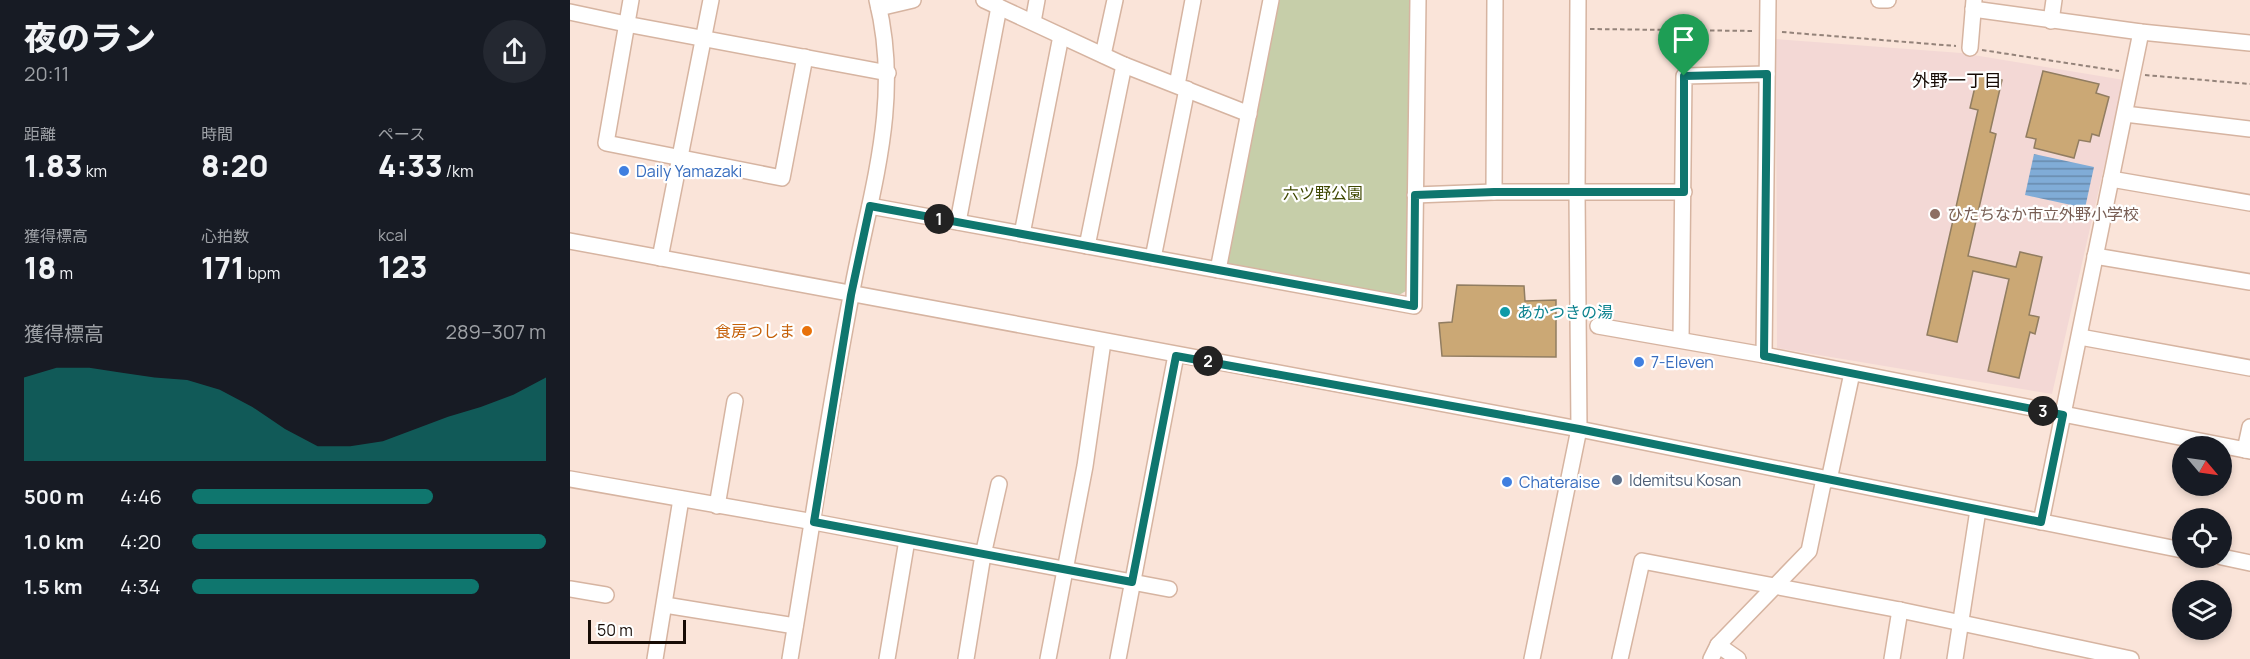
<!DOCTYPE html>
<html lang="ja">
<head>
<meta charset="utf-8">
<style>
  body { margin:0; font-family:Manrope,"Noto Sans JP",sans-serif; background:#242831; color:#f1f3f6; height:100vh; display:flex; flex-direction:column; font-size:22px; white-space:nowrap }
  * { box-sizing:border-box; margin:0 }
  p { font-size:20px; color:#9ea1a6 }
  .icon { flex:none; width:33px; height:33px; fill:none; stroke:currentColor; stroke-width:2; stroke-linecap:round; stroke-linejoin:round }
  .map { position:relative; flex:1; overflow:hidden }
  .side { display:flex; flex-direction:column; background:#171b24; width:570px }
  .side>* { flex:none }
  .needle { width:39px; rotate:119deg }
  .buttons { position:absolute; left:1602px; top:436px; display:grid; gap:12px }
  .buttons a { display:grid; place-items:center; width:60px; height:60px; border-radius:50%; background:#171b24; box-shadow:0 3px 9px #0003; font-size:30px }
  .scale { position:absolute; left:18px; bottom:15px; width:98px; box-sizing:border-box; padding-left:6px; border:3px solid #160b05; border-top:0; font-size:16px; line-height:21px; white-space:nowrap; color:#160b05; -webkit-text-stroke:4px #fff; paint-order:stroke }
  .pin { position:absolute; display:grid; place-items:center; width:51px; height:51px; color:#fff; margin:-62px -26px; border-radius:50% 50% 50% 0; rotate:-45deg; box-shadow:0 0 6px #0007 }
  .pin .icon { rotate:45deg }
  .km { position:absolute; width:30px; height:30px; margin:-15px; border-radius:50%; background:#222; color:#fff; font-size:16px; line-height:30px; text-align:center }
  .round { display:grid; place-items:center; flex:none; width:63px; height:63px; border-radius:32px; background:#242831 }
  .summary { display:flex; align-items:center; justify-content:space-between; height:102px; padding:0 24px }
  h1 { font-size:33px; font-weight:800; line-height:45px }
  .figures { display:grid; grid-template-columns:repeat(3,1fr); gap:9px; height:102px; padding:6px 24px }
  .figures div { display:grid; align-content:center }
  .figures b { font-size:30px; font-weight:800 }
  .figures small { font-size:16px; font-weight:400 }
  .figures p { font-size:16px }
  .chart { height:168px; padding:12px 24px }
  .chart p { display:flex; justify-content:space-between }
  .chart svg { width:100%; height:108px; margin-top:6px; fill:#0f766e; opacity:.7 }
  ul { padding:0 24px; list-style:none; font-size:20px }
  li { display:grid; grid-template-columns:96px 72px 1fr; align-items:center; height:45px }
  li i { height:15px; border-radius:8px; background:#0f766e }
  main { display:flex; flex:1; min-height:0 }
  .map>svg:first-child { display:block }
  .education { fill:#f3d8d5 }
  .green { fill:#c6cea9 }
  .water { fill:url(#water-rules) }
  .building { fill:#cba875; stroke:#917d61; stroke-width:1.5 }
  .lines { fill:none; stroke-linecap:round; stroke-linejoin:round }
  .minor-casing { stroke:#d6b4a1; stroke-width:18 }
  .path { stroke:#94837a; stroke-width:2; stroke-dasharray:4.5 3; stroke-linecap:butt }
  .minor { stroke:#fff; stroke-width:15 }
  .route-casing { stroke:#fff; stroke-width:12 }
  .route { stroke:#0f766e; stroke-width:8 }
  .shop-dot { fill:#3f7fe0; stroke:#fff; stroke-width:2 }
  .education-dot { fill:#8d6e63; stroke:#fff; stroke-width:2 }
  .culture-dot { fill:#0f9aa8; stroke:#fff; stroke-width:2 }
  .food-dot { fill:#e8710a; stroke:#fff; stroke-width:2 }
  .service-dot { fill:#5c6f8a; stroke:#fff; stroke-width:2 }
  .labels { text-anchor:middle; dominant-baseline:central; stroke-width:4.5; stroke-linejoin:round; paint-order:stroke }
  .shop-label { font-size:16px; fill:#366cbe; stroke:#fff; text-anchor:start }
  .park-label { font-size:16px; fill:#3f4801; stroke:#fff }
  .education-label { font-size:16px; fill:#785e54; stroke:#fff; text-anchor:start }
  .culture-label { font-size:16px; fill:#0d838f; stroke:#fff; text-anchor:start }
  .food-label { font-size:16px; fill:#c56008; stroke:#fff; text-anchor:end }
  .service-label { font-size:16px; fill:#4e5e75; stroke:#fff; text-anchor:start }
  .neighbourhood-label { font-size:18px; fill:#160b05; stroke:#fff }
</style>
</head>
<body>
<main>
<section class="side">
<div class="summary"><div><h1>夜のラン</h1><p>20:11</p></div><a class="round"><svg class="icon" aria-label="share" viewBox="0 0 24 24"><path d="M12 15V3M7 8l5-5 5 5M5 13v7h14v-7"/></svg></a></div>
<div class="figures">
<div><p>距離</p><b>1.83<small> km</small></b></div>
<div><p>時間</p><b>8:20</b></div>
<div><p>ペース</p><b>4:33<small> /km</small></b></div>
</div>
<div class="figures">
<div><p>獲得標高</p><b>18<small> m</small></b></div>
<div><p>心拍数</p><b>171<small> bpm</small></b></div>
<div><p>kcal</p><b>123</b></div>
</div>
<div class="chart"><p><span>獲得標高</span>289–307 m</p>
<svg viewBox="0 0 160 44" preserveAspectRatio="none"><path d="M0 44V10L10 6L20 6L30 8L40 10L50 11L60 15L70 22L80 31L90 38L100 38L110 36L120 31L130 26L140 22L150 17L160 10V44z"/></svg>
</div>
<ul>
<li><b>500 m</b>4:46<i style="width:68%"></i></li>
<li><b>1.0 km</b>4:20<i style="width:100%"></i></li>
<li><b>1.5 km</b>4:34<i style="width:81%"></i></li>
</ul>
</section>
<div class="map">
<svg width="1680" height="659" viewBox="0 0 1680 659">
  <defs>
    <pattern id="water-rules" width="6" height="5" patternUnits="userSpaceOnUse" patternTransform="scale(1.5)"><rect width="6" height="5" fill="#80acd7"/><path d="M0 2.5h6" fill="none" stroke="#688aac"/></pattern>
  </defs>
  <rect width="100%" height="100%" fill="#fae4d9"/>
  <path class="education" d="M1206,39l185,14 163,27 -72,314 -275,-46z"/>
  <path class="green" d="M703,0h138l-5,291 -7,4 -175,-32z"/>
  <path class="water" d="M1464,154l60,13 -9,41 -60,-13z"/>
  <g class="building">
    <path d="M1473,71l56,13 -3,9 13,4 -10,39 -7,-2 -2,8 -11,-2 -5,18 -40,-10 2,-9 -10,-2z"/>
    <path d="M1408,74l24,6 -12,52 6,2 -28,122 48,11 4,-15 22,5 -13,58 10,2 -4,17 -5,-2 -11,46 -31,-7 21,-92 -36,-8 -16,71 -30,-7 51,-225 -8,-2z"/>
    <path d="M887,285l67,1 1,15 31,-1v57l-114,-1 -3,-33 13,-1z"/>
  </g>
  <g class="lines">
    <g class="minor-casing">
      <g id="minor">
        <path d="M61,0l-25,143 176,35 23,-121"/>
        <path d="M414,0l140,65 125,49"/>
        <path d="M1309,0h9"/>
        <path d="M309,8l34,-8"/>
        <path d="M1403,9l168,23 109,11"/>
        <path d="M0,12l56,12 262,49"/>
        <path d="M1481,21l3,-21"/>
        <path d="M463,22l4,-22"/>
        <path d="M1400,48l4,-48"/>
        <path d="M533,55l12,-55"/>
        <path d="M607,85l16,-85"/>
        <path d="M1555,114l125,15"/>
        <path d="M1541,179l139,24"/>
        <path d="M924,192l1,-192"/>
        <path d="M845,195l79,-3h190"/>
        <path d="M300,206l544,100 4,-306"/>
        <path d="M388,222l41,-215"/>
        <path d="M452,234l39,-198"/>
        <path d="M0,241l1009,188 603,121"/>
        <path d="M517,246l37,-181"/>
        <path d="M1525,256l155,26"/>
        <path d="M90,258l51,-258"/>
        <path d="M583,258l34,-169"/>
        <path d="M648,270l53,-270"/>
        <path d="M1028,326l166,29 486,96"/>
        <path d="M1510,337l170,31"/>
        <path d="M1111,340l3,-264 83,-2"/>
        <path d="M1194,355l4,-355"/>
        <path d="M1675,450l5,-23"/>
        <path d="M0,479l244,43 355,67"/>
        <path d="M1259,480l23,-107"/>
        <path d="M147,506l18,-105"/>
        <path d="M1471,522l100,-490"/>
        <path d="M1652,557l28,6"/>
        <path d="M0,589l36,6"/>
        <path d="M95,605l130,21"/>
        <path d="M1148,645l20,14"/>
        <path d="M85,659l26,-160"/>
        <path d="M220,659c20,-121 38,-243 61,-363 18,-101 52,-192 26,-296"/>
        <path d="M317,659l20,-119"/>
        <path d="M396,659l17,-104 16,-71"/>
        <path d="M478,659l37,-193 18,-124"/>
        <path d="M548,659l58,-304"/>
        <path d="M962,659l47,-230 -2,-237 1,-192"/>
        <path d="M1050,659l22,-98 258,49 231,49"/>
        <path d="M1141,659l7,-14 91,-94 15,-72"/>
        <path d="M1322,659l8,-49"/>
        <path d="M1385,659l23,-149"/>
      </g>
    </g>
    <g class="path">
      <path d="M1020,29l165,2"/>
      <path d="M1212,32l174,14"/>
      <path d="M1412,50l137,21"/>
      <path d="M1575,75l105,9"/>
    </g>
    <use href="#minor" class="minor"/>
  </g>
  <g class="lines">
    <g class="route-casing">
      <path id="route" d="M1197,74l-3,282 299,59 -22,107 -462,-93 -403,-73 -44,226 -318,-60 37,-227 19,-89 544,100 1,-111 79,-3h190v-116z"/>
    </g>
    <use href="#route" class="route"/>
  </g>
  <g class="shop-dot">
    <circle cx="54" cy="171" r="6"/>
    <circle cx="1069" cy="362" r="6"/>
    <circle cx="937" cy="482" r="6"/>
  </g>
  <circle class="education-dot" cx="1365" cy="214" r="6"/>
  <circle class="culture-dot" cx="935" cy="312" r="6"/>
  <circle class="food-dot" cx="237" cy="331" r="6"/>
  <circle class="service-dot" cx="1047" cy="480" r="6"/>
  <g class="labels">
    <g class="shop-label">
      <text x="66" y="171">Daily Yamazaki</text>
      <text x="1081" y="362">7-Eleven</text>
      <text x="949" y="482">Chateraise</text>
    </g>
    <g class="park-label">
      <text x="753" y="193">六ツ野公園</text>
    </g>
    <g class="education-label">
      <text x="1377" y="214">ひたちなか市立外野小学校</text>
    </g>
    <g class="culture-label">
      <text x="947" y="312">あかつきの湯</text>
    </g>
    <g class="food-label">
      <text x="225" y="331">食房つしま</text>
    </g>
    <g class="service-label">
      <text x="1059" y="480">Idemitsu Kosan</text>
    </g>
    <g class="neighbourhood-label">
      <text x="1387" y="80">外野一丁目</text>
    </g>
  </g>
</svg>
<div class="buttons">
<a><svg class="needle" viewBox="-14 -14 28 28"><path d="M0-13l5 13h-10z" fill="#e53935"/><path d="M0 13l5-13h-10z" fill="#9ea1a6"/></svg></a>
<a><svg class="icon" aria-label="locate" viewBox="0 0 24 24"><circle cx="12" cy="12" r="6"/><path d="M12 2v4M12 18v4M2 12h4M18 12h4"/></svg></a>
<a><svg class="icon" aria-label="layers" viewBox="0 0 24 24"><path d="M12 4l9 5-9 5-9-5zM3 14l9 5 9-5"/></svg></a>
</div>
<div class="scale">50 m</div>
<div class="pin" style="left:1114px;top:76px;background:#1e9e55"><svg class="icon" aria-label="arrive" viewBox="0 0 24 24"><path d="M6 21V4h12l-3 4 3 4H6"/></svg></div>
<b class="km" style="left:369px;top:219px">1</b>
<b class="km" style="left:638px;top:361px">2</b>
<b class="km" style="left:1473px;top:411px">3</b>
</div>
</main>
</body>
</html>
